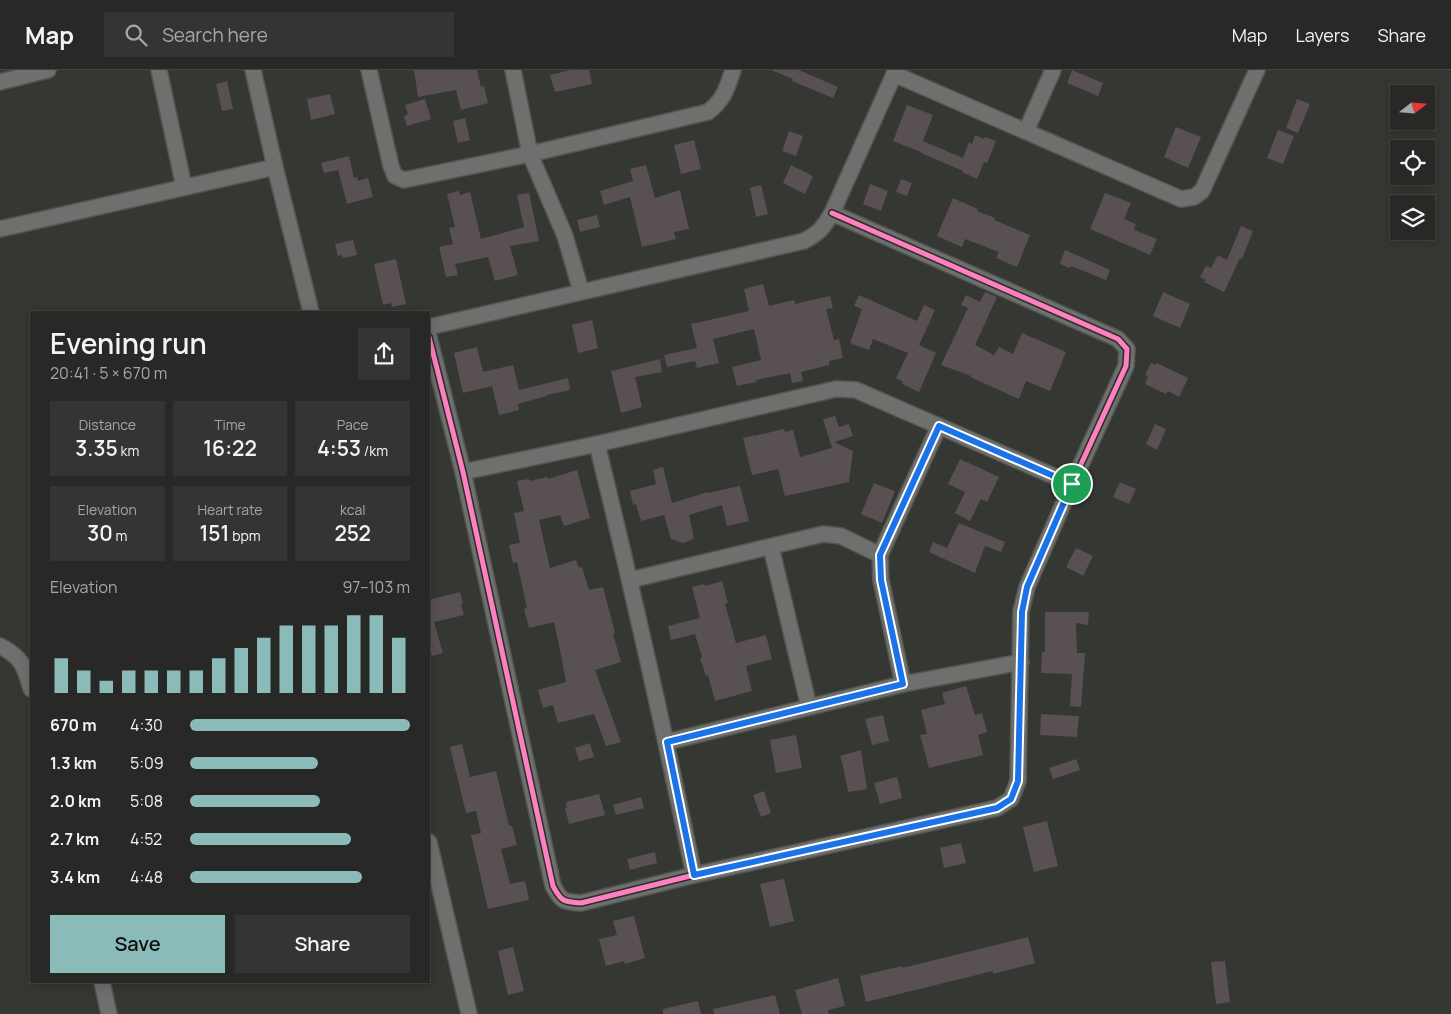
<!DOCTYPE html>
<html lang="en">
<head>
<meta charset="utf-8">
<style>
  body { margin:0; font-family:Manrope,sans-serif; background:#343532; color:#f1f3f6; height:100vh; display:flex; flex-direction:column; font-size:19px; white-space:nowrap }
  * { box-sizing:border-box; margin:0 }
  p { font-size:16px; color:#a5a6a7 }
  .icon { flex:none; width:28px; height:28px; fill:none; stroke:currentColor; stroke-width:2; stroke-linecap:round; stroke-linejoin:round }
  .map { position:relative; flex:1; overflow:hidden }
  .details { position:absolute; left:30px; top:241px; width:400px; height:672px; display:flex; flex-direction:column; background:#282926; border-radius:0px; box-shadow:0 2px 12px #0003,0 0 0 1px #444543 }
  .details>* { flex:none }
  .needle { width:32px; rotate:73deg }
  .tools { position:absolute; left:1390px; top:15px; display:grid; gap:10px }
  .tools a { display:grid; place-items:center; width:45px; height:45px; border-radius:0px; background:#282926; box-shadow:0 2px 12px #0003,0 0 0 1px #444543; font-size:25px }
  .pin { position:absolute; display:grid; place-items:center; width:42px; height:42px; color:#fff; margin:-21px; border:2px solid #fff; border-radius:50%; box-shadow:0 1px 5px #0007 }
  .round { display:grid; place-items:center; flex:none; width:52px; height:52px; border-radius:0px; background:#343532 }
  .head { display:flex; align-items:center; justify-content:space-between; height:85px; padding:0 20px }
  h1 { font-size:28px; font-weight:600; line-height:38px }
  .stats { display:grid; grid-template-columns:repeat(3,1fr); gap:8px; height:85px; padding:5px 20px }
  .stats div { display:grid; align-content:center; border-radius:0px; background:#343532; text-align:center }
  .stats b { font-size:21px; font-weight:600 }
  .stats small { font-size:14px; font-weight:400 }
  .stats p { font-size:14px }
  .chart { height:140px; padding:10px 20px }
  .chart p { display:flex; justify-content:space-between }
  .chart svg { width:100%; height:90px; margin-top:5px; stroke:#8bbbb9; stroke-width:6 }
  .cta { display:flex; gap:10px; margin-top:auto; padding:10px 20px }
  .cta a { flex:1; height:58px; border-radius:0px; background:#8bbbb9; color:#111; font-size:20px; font-weight:600; line-height:58px; text-align:center }
  .cta a+a { background:#343532; color:#f1f3f6 }
  ul { padding:0 20px; list-style:none; font-size:16px }
  li { display:grid; grid-template-columns:80px 60px 1fr; align-items:center; height:38px }
  li i { height:12px; border-radius:6px; background:#8bbbb9 }
  header { display:flex; align-items:center; gap:30px; box-sizing:border-box; height:70px; padding:0 25px; background:#282926; border-bottom:1px solid #444543 }
  header strong { font-size:24px }
  nav { display:flex; gap:28px; margin-inline-start:auto; font-size:18px }
  .search { width:350px; height:45px; background:#343532; display:flex; align-items:center; gap:12px; box-sizing:border-box; padding:0 18px; border-radius:0px; color:#a5a6a7; font-size:19px }
  .map>svg:first-child { display:block }
  .building { fill:#595053 }
  .lines { fill:none; stroke-linecap:round; stroke-linejoin:round }
  .street-casing { stroke:#545653; stroke-width:18 }
  .street { stroke:#6f706e; stroke-width:15 }
  .cycleway-casing { stroke:#2a2e28; stroke-width:8 }
  .cycleway { stroke:#ff80c0; stroke-width:5 }
  .route-casing { stroke:#fff; stroke-width:10 }
  .route { stroke:#1a73e8; stroke-width:6 }
</style>
</head>
<body>
<header>
<strong>Map</strong>
<div class="search"><svg class="icon" aria-label="search" viewBox="0 0 24 24"><circle cx="10" cy="10" r="6"/><path d="M15 15l6 6"/></svg>Search here</div>
<nav><a>Map</a><a>Layers</a><a>Share</a></nav>
</header>
<div class="map">
<svg width="1451" height="944" viewBox="0 0 1451 944">
  <rect width="100%" height="100%" fill="#353733"/>
  <g class="building">
    <path d="M414,0h63l4,17 3,-1 4,17 -27,7 -5,-20 -38,7z"/>
    <path d="M571,0h18l3,14 -37,8 -5,-17z"/>
    <path d="M771,0h28l39,17 -5,11 -41,-17 1,-2z"/>
    <path d="M1072,0l31,13 -5,13 -31,-13z"/>
    <path d="M227,11l6,28 -11,2 -6,-27z"/>
    <path d="M330,24l5,20 -24,6 -4,-21z"/>
    <path d="M425,29l6,20 -24,7 -3,-10 4,-2 -3,-9z"/>
    <path d="M1297,29l13,5 -12,29 -12,-5z"/>
    <path d="M907,35l26,10 -10,26 40,17 6,-16 3,2 3,-9 9,4 1,-2 11,4 -9,22 -3,-1 -7,17 -15,-7 1,-1 -42,-18v-1l-28,-11z"/>
    <path d="M465,48l5,22 -12,3 -5,-22z"/>
    <path d="M1176,57l25,10 -13,31 -24,-11z"/>
    <path d="M1278,60l16,6 -11,28 -16,-6z"/>
    <path d="M789,61l14,5 -7,20 -14,-5z"/>
    <path d="M694,70l7,29 -20,5 -7,-29z"/>
    <path d="M349,86l5,22 3,-1 1,4 10,-3 5,19 -26,7 -9,-34 -14,3 -3,-10z"/>
    <path d="M646,95l9,33 25,-8 9,39 -15,3 2,7 -34,8 -12,-50 -26,8 -4,-14 33,-10 -3,-12z"/>
    <path d="M791,95l22,11 -8,18 -22,-11z"/>
    <path d="M901,109l11,4 -5,13 -11,-4z"/>
    <path d="M870,114l18,7 -7,20 -18,-7z"/>
    <path d="M761,115l7,29 -12,3 -6,-29z"/>
    <path d="M459,121l1,4 10,-3 11,47 43,-12 -7,-32 12,-2 10,48 -29,5 8,29 -23,6 -7,-24 -33,7 3,11 -12,2 -7,-30 14,-3 -4,-16 6,-1 -8,-33z"/>
    <path d="M1105,123l26,10 -7,16 12,5 -2,6 23,9 -7,16 -60,-26z"/>
    <path d="M953,128l25,11 -1,2 18,7 -1,2 36,15 -13,32 -21,-9 3,-6 -34,-13 -3,8 -25,-11z"/>
    <path d="M597,145l3,12 -20,5 -3,-12z"/>
    <path d="M1241,156l12,5 -11,28 -2,-1 -16,34 -20,-10 2,-2 -6,-3 6,-11 5,2 7,-13 9,5z"/>
    <path d="M353,170l4,15 -14,3 -1,-3 -4,1 -3,-12z"/>
    <path d="M1065,180l45,20 -4,10 -35,-14 -1,2 -10,-4z"/>
    <path d="M396,189l10,45 -14,3 -1,-4 -8,2 -9,-41z"/>
    <path d="M763,214l6,22 25,-6 1,4 35,-8 3,12 -7,1 8,31 5,-1 4,19 -14,3v4l-28,7 2,9 -11,2 -2,-10 -34,7v2l-19,4 -5,-19 29,-7 -7,-31 -41,10 6,24 -22,5 -2,-7 -28,6 -3,-12 33,-7 -6,-24 58,-13 -5,-22z"/>
    <path d="M985,222l12,5 -22,48 19,10 5,-8 14,7 9,-21 44,19 -16,39 -24,-10 -7,18 -49,-22 1,-1 -30,-11 27,-57 -7,-3 5,-10 14,7z"/>
    <path d="M1163,222l27,12 -10,24 -27,-12z"/>
    <path d="M859,225l58,26 7,-16 11,5 -16,35 17,8 -17,39 -17,-8 1,-2 -7,-4 12,-25 -35,-14 -4,11 -19,-7 12,-34 -8,-3z"/>
    <path d="M592,250l6,28 -20,5 -6,-28z"/>
    <path d="M477,277l6,25 30,-7 6,25 49,-12 2,12 -23,5v1l-29,8 1,6 -20,5 -7,-29 -29,7 -9,-40z"/>
    <path d="M660,289l2,13 -27,5 7,30 -21,6 -10,-42z"/>
    <path d="M1151,293l4,2 2,-2 31,15 -9,19 -11,-6 -2,3 -21,-10 3,-8 -3,-1z"/>
    <path d="M835,346l4,11 10,-3 4,12 -19,6 19,9 -4,31 -64,14 -7,-27 -26,6 -9,-37 11,-3v1l30,-7 1,3 8,-2 7,27 32,-9 -9,-29z"/>
    <path d="M1155,354l11,5 -9,21 -11,-6z"/>
    <path d="M960,389l39,18 -12,25 -6,-3 -11,22 -15,-8 10,-21 -17,-8z"/>
    <path d="M663,397l9,36 36,-11v1l32,-7 9,35 -22,5 -5,-21 -33,10 5,24 -11,4 -12,-4 -7,-24 -23,6 -5,-17 -3,1 -3,-14 26,-7 -3,-14z"/>
    <path d="M577,400l13,48 -26,8 -4,-11 -21,5 11,48 26,-8 3,8 3,-1 7,23 14,-3 12,46 -2,1 8,28 -26,8 26,72 -15,4 -12,-32 -36,9 -5,-18 -10,3 -5,-18 28,-8 -5,-27 -7,-33 -25,6 -5,-19 3,-1 -10,-46 -4,1 -4,-18 11,-2 -6,-30 10,-2 -7,-30 12,-2 1,2 17,-4 1,2z"/>
    <path d="M1120,412l16,7 -7,15 -16,-7z"/>
    <path d="M874,413l21,8 -13,32 -21,-9z"/>
    <path d="M959,453l46,19 -4,10 -16,-6 -10,27 -46,-21 4,-10 14,6z"/>
    <path d="M1076,478l17,8 -10,20 -17,-9z"/>
    <path d="M722,511l6,22 -3,1 11,39 30,-8 6,24 -26,7 6,25 -37,10 -7,-26 -2,1 -6,-18 2,-1 -7,-23 -24,6 -3,-14 32,-8 -8,-31 12,-3 1,2z"/>
    <path d="M460,522l3,11 -2,1 3,11 -30,7 9,31 -11,3 -3,-11v-45z"/>
    <path d="M1045,542h44l-1,13 -12,-2 1,30h8l-4,54 -11,-1 2,-32 -31,-1 1,-21h3z"/>
    <path d="M966,616l9,29 7,-2 5,19 -9,3 5,20 -54,13 -9,-33 7,-1 -6,-24 24,-6 -3,-11z"/>
    <path d="M1041,644l38,2 -2,21 -37,-2z"/>
    <path d="M883,645l6,26 -17,4 -7,-26z"/>
    <path d="M796,665l6,33 -26,5 -6,-33z"/>
    <path d="M590,673l4,14 -15,4 -4,-13z"/>
    <path d="M462,674l8,33 26,-6 13,55h3l5,19 -16,4 9,35 15,-3 4,19 -41,9 -17,-74 10,-2 -5,-22 -10,2 -16,-66z"/>
    <path d="M861,680l6,39 -19,3 -5,-26 -3,-10z"/>
    <path d="M1076,689l4,11 -27,9 -4,-11z"/>
    <path d="M897,707l5,21 -22,6 -6,-21z"/>
    <path d="M764,721l7,22 -10,4 -8,-22z"/>
    <path d="M599,724l6,21 -36,9 -4,-16h2l-1,-6z"/>
    <path d="M641,727l3,11 -28,7 -3,-10z"/>
    <path d="M1047,751l11,45 -24,6 -11,-45z"/>
    <path d="M961,773l5,20 -22,5 -4,-20z"/>
    <path d="M655,782l2,11 -27,7 -3,-11z"/>
    <path d="M784,809l10,42 -24,6 -10,-43z"/>
    <path d="M634,846l11,42 -20,6 -1,-3 -18,5 -7,-27 18,-4 -4,-14z"/>
    <path d="M1028,867l7,26 -42,11v-3l-127,31 -6,-26 42,-10v2z"/>
    <path d="M513,877l11,44 -16,4 -10,-44z"/>
    <path d="M1225,891l5,41 -14,2 -5,-42z"/>
    <path d="M838,908l7,28 -17,4 1,4h-27l-7,-24z"/>
    <path d="M775,925l5,19h-66l-1,-5z"/>
    <path d="M698,931l3,13h-38v-5z"/>
  </g>
  <g class="lines">
    <g class="street-casing">
      <g id="street">
        <path d="M159,0l25,117"/>
        <path d="M253,0l22,97 36,145"/>
        <path d="M369,0l22,96 4,10 9,4 126,-26 178,-42c16,-12 19,-24 25,-42"/>
        <path d="M513,0l17,84 35,82 16,55"/>
        <path d="M894,4l287,125 13,-2 8,-6 55,-121"/>
        <path d="M0,12l48,-12"/>
        <path d="M1026,61l27,-61"/>
        <path d="M0,159l275,-62"/>
        <path d="M429,257l375,-86c15,-8 19,-13 28,-28l64,-143"/>
        <path d="M429,267l34,135 90,414c8,15 10,16 28,17l113,-28 303,-67 14,-9 7,-18 3,-170 6,-24 45,-103 54,-118 1,-17 -9,-10 -286,-126"/>
        <path d="M597,374c35,143 67,286 97,431"/>
        <path d="M463,402l134,-28 239,-55 20,1 216,94"/>
        <path d="M771,477l38,160"/>
        <path d="M630,510l193,-46 18,2 39,19"/>
        <path d="M0,576c22,11 25,21 31,43"/>
        <path d="M903,614l-22,-104 -1,-25 59,-129"/>
        <path d="M667,672l236,-58 118,-22"/>
        <path d="M429,772l40,172"/>
        <path d="M102,912l7,32"/>
      </g>
    </g>
    <use href="#street" class="street"/>
    <g class="cycleway-casing">
      <path id="cycleway" d="M429,267l34,135 90,414c8,15 10,16 28,17l113,-28 303,-67 14,-9 7,-18 3,-170 6,-24 45,-103 54,-118 1,-17 -9,-10 -286,-126"/>
    </g>
    <use href="#cycleway" class="cycleway"/>
  </g>
  <g class="lines">
    <g class="route-casing">
      <path id="route" d="M939,356l133,58 -45,103 -5,25 -4,169 -7,18 -14,9 -303,67 -27,-133 236,-58 -22,-104 -1,-25z"/>
    </g>
    <use href="#route" class="route"/>
  </g>
</svg>
<div class="tools">
<a><svg class="needle" viewBox="-14 -14 28 28"><path d="M0-13l5 13h-10z" fill="#e53935"/><path d="M0 13l5-13h-10z" fill="#a5a6a7"/></svg></a>
<a><svg class="icon" aria-label="locate" viewBox="0 0 24 24"><circle cx="12" cy="12" r="6"/><path d="M12 2v4M12 18v4M2 12h4M18 12h4"/></svg></a>
<a><svg class="icon" aria-label="layers" viewBox="0 0 24 24"><path d="M12 4l9 5-9 5-9-5zM3 14l9 5 9-5"/></svg></a>
</div>
<div class="pin" style="left:1072px;top:414px;background:#1e9e55"><svg class="icon" aria-label="arrive" viewBox="0 0 24 24"><path d="M6 21V4h12l-3 4 3 4H6"/></svg></div>
<section class="details">
<div class="head"><div><h1>Evening run</h1><p>20:41 · 5 × 670 m</p></div><a class="round"><svg class="icon" aria-label="share" viewBox="0 0 24 24"><path d="M12 15V3M7 8l5-5 5 5M5 13v7h14v-7"/></svg></a></div>
<div class="stats">
<div><p>Distance</p><b>3.35<small> km</small></b></div>
<div><p>Time</p><b>16:22</b></div>
<div><p>Pace</p><b>4:53<small> /km</small></b></div>
</div>
<div class="stats">
<div><p>Elevation</p><b>30<small> m</small></b></div>
<div><p>Heart rate</p><b>151<small> bpm</small></b></div>
<div><p>kcal</p><b>252</b></div>
</div>
<div class="chart"><p><span>Elevation</span>97–103 m</p>
<svg viewBox="0 0 160 44" preserveAspectRatio="none"><path d="M5 44V27M15 44V33M25 44V38M35 44V33M45 44V33M55 44V33M65 44V33M75 44V27M85 44V22M95 44V17M105 44V11M115 44V11M125 44V11M135 44V6M145 44V6M155 44V17"/></svg>
</div>
<ul>
<li><b>670 m</b>4:30<i style="width:100%"></i></li>
<li><b>1.3 km</b>5:09<i style="width:58%"></i></li>
<li><b>2.0 km</b>5:08<i style="width:59%"></i></li>
<li><b>2.7 km</b>4:52<i style="width:73%"></i></li>
<li><b>3.4 km</b>4:48<i style="width:78%"></i></li>
</ul>
<div class="cta"><a>Save</a><a>Share</a></div>
</section>
</div>
</body>
</html>
